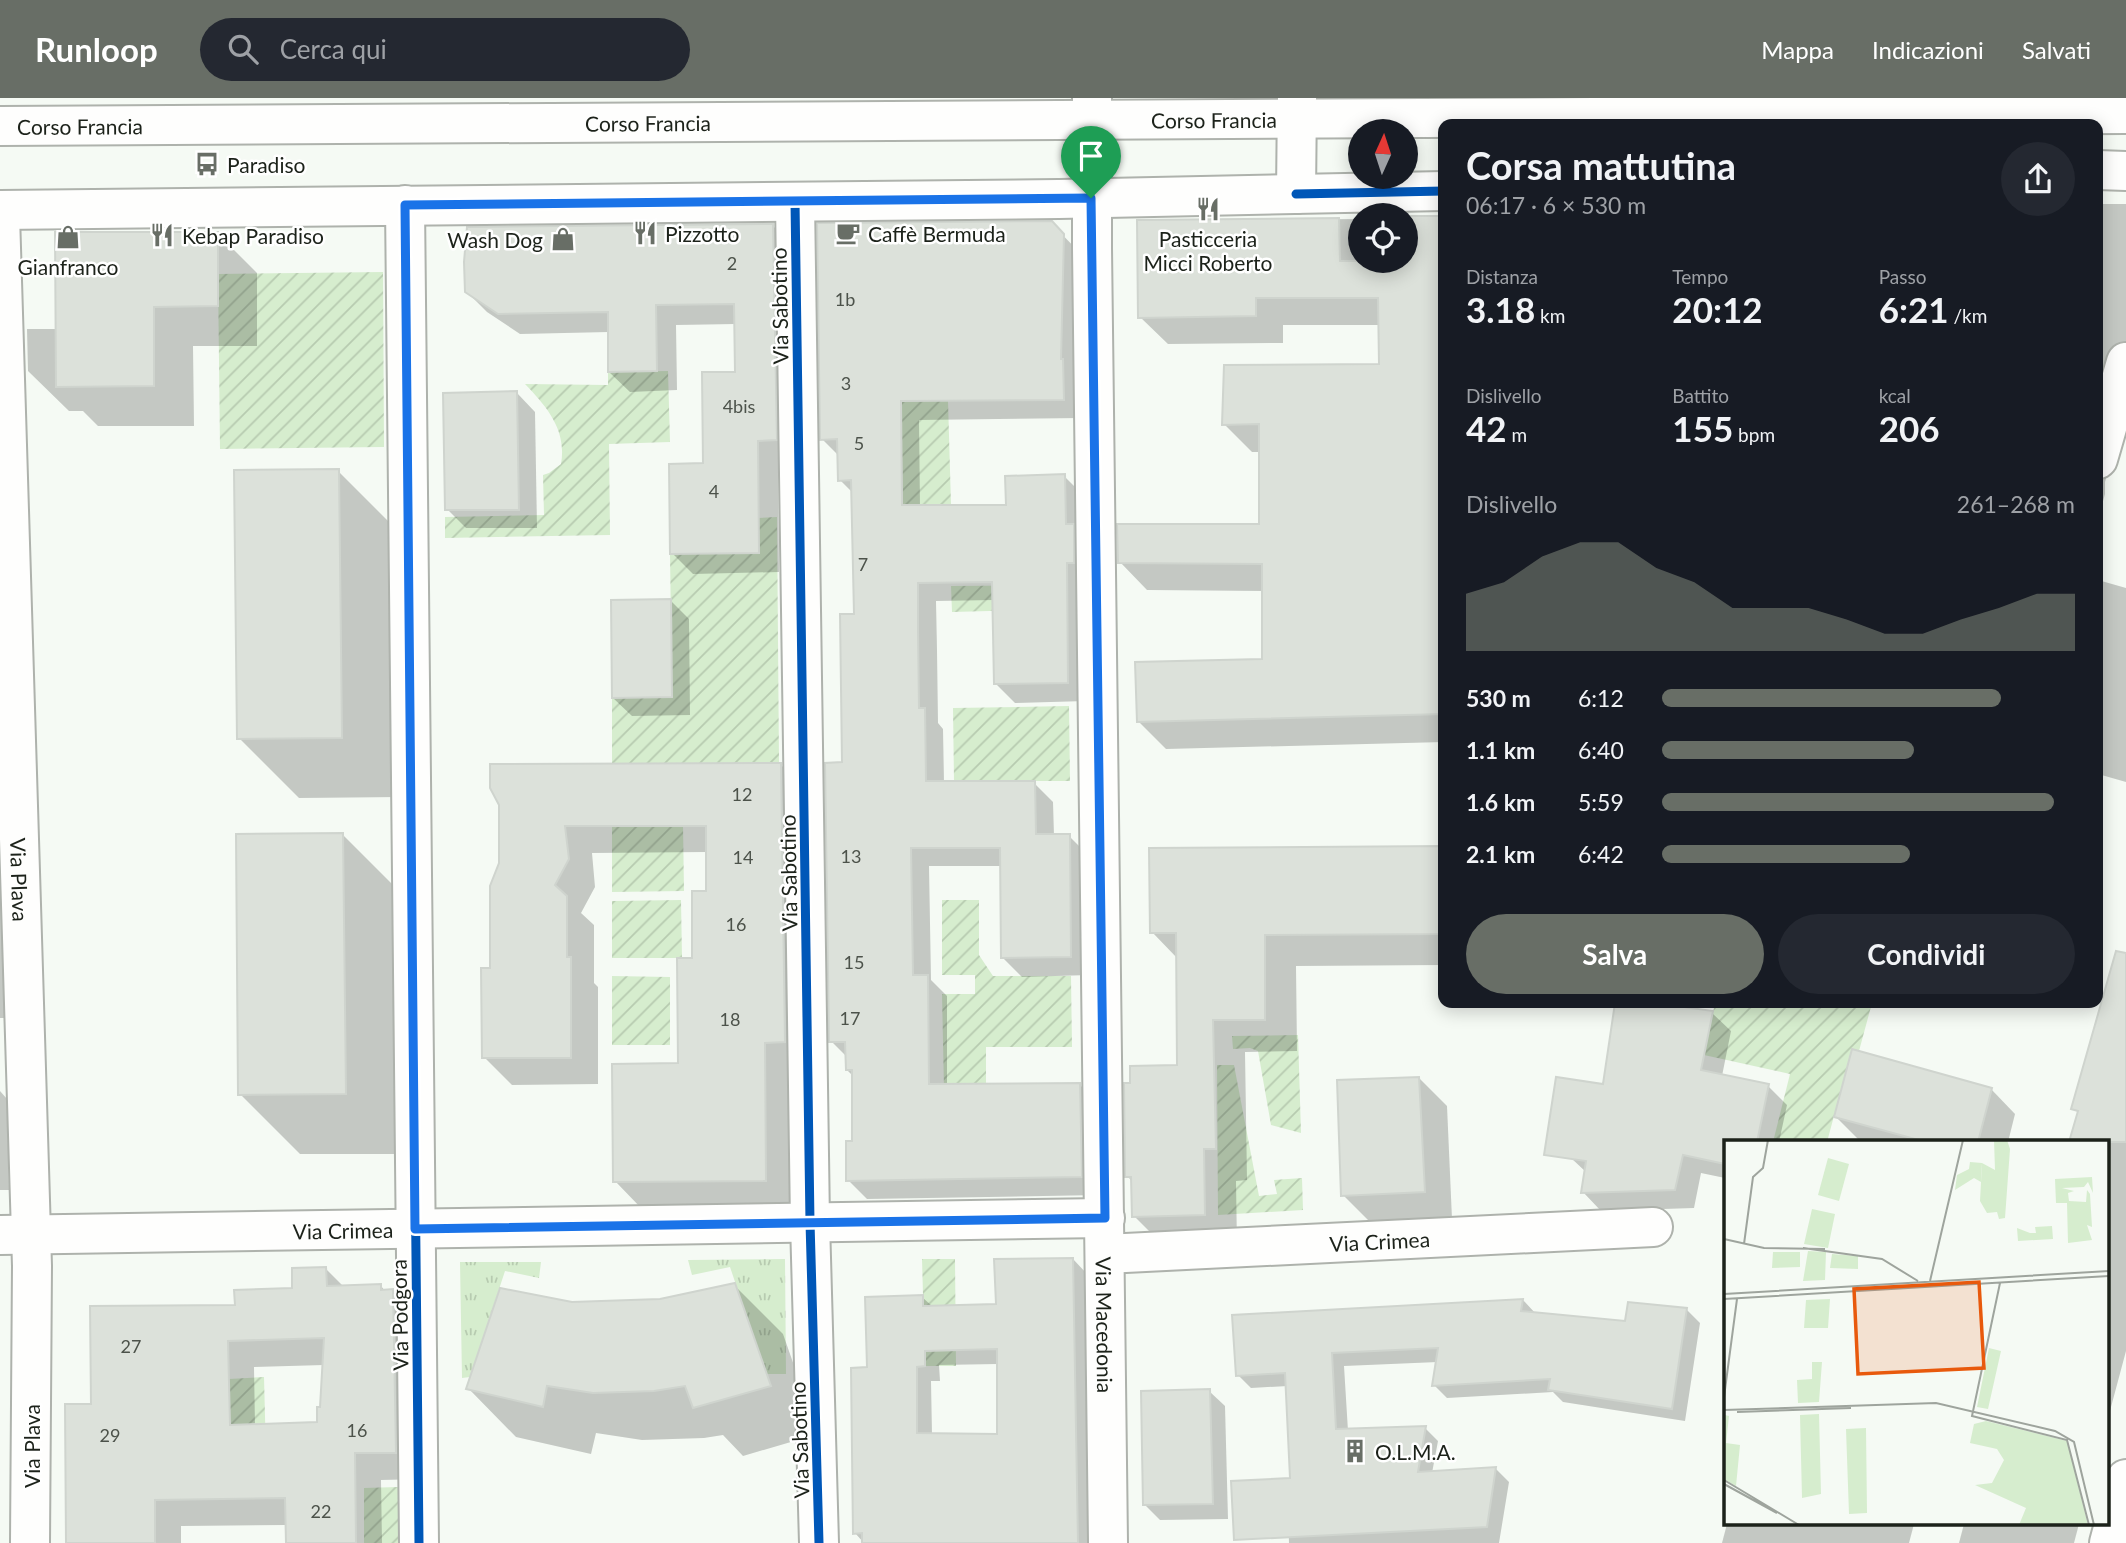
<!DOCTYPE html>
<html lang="it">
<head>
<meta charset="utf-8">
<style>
  body { margin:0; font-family:Lato,sans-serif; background:#242831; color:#f1f3f6; height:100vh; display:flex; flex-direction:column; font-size:26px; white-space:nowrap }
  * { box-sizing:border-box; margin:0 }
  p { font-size:23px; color:#9ea1a6 }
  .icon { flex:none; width:38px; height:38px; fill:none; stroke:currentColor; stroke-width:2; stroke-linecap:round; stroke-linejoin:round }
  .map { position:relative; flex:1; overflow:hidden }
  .panel { position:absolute; left:1438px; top:21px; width:665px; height:889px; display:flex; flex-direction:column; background:#171b24; border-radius:14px; box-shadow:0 4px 18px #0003 }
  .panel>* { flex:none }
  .needle { width:46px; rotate:3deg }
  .buttons { position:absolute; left:1348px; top:21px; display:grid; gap:14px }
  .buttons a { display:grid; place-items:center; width:70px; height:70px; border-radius:50%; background:#171b24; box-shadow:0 4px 18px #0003; font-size:35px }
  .pin { position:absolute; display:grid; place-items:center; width:60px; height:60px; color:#fff; margin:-72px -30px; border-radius:50% 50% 50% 0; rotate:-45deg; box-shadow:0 0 7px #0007 }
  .pin .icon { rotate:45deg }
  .round { display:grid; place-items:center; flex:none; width:74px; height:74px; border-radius:37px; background:#242831 }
  .headline { display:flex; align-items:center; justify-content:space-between; height:119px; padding:0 28px }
  h1 { font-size:38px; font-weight:700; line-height:52px }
  .stats { display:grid; grid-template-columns:repeat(3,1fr); gap:10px; height:119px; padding:7px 28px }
  .stats div { display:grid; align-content:center }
  .stats b { font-size:35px; font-weight:700 }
  .stats small { font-size:19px; font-weight:400 }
  .stats p { font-size:19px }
  .chart { height:196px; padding:14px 28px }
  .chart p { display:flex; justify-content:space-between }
  .chart svg { width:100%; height:126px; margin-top:7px; fill:#686e66; opacity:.7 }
  .primary-button { display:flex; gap:14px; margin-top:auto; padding:14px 28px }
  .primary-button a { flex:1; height:80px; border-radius:42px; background:#686e66; color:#fff; font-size:28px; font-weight:700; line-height:80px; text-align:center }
  .primary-button a+a { background:#242831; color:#f1f3f6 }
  ul { padding:0 28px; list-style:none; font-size:23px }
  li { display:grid; grid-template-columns:112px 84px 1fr; align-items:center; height:52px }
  li i { height:18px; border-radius:9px; background:#686e66 }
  header { display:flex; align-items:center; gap:42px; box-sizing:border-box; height:98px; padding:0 35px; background:#686e66; color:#fff }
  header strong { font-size:33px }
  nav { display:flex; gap:38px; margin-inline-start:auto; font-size:24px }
  .search { width:490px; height:63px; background:#242831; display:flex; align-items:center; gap:18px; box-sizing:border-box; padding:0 24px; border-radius:38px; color:#9ea1a6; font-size:26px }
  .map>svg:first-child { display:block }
  .grass { fill:url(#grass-tufts) }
  .garden { fill:url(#garden-furrows) }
  .shadow { fill:#0003; fill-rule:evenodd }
  .building { fill:#dce1da; stroke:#cfd4ce; stroke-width:2; fill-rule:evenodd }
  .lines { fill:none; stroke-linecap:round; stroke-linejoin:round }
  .minor-casing { stroke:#aeb2ac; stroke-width:42 }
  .major-casing { stroke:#aeb2ac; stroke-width:42 }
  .minor { stroke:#fefefd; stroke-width:38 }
  .major { stroke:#fefefd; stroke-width:38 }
  .cycleway-casing { stroke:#fff; stroke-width:13 }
  .cycleway { stroke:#0057b8; stroke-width:9 }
  .route-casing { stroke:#fff; stroke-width:14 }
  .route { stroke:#1a73e8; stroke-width:9 }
  .labels { text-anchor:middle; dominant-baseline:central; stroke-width:5; stroke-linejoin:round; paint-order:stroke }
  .number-label { font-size:18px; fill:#4c524a }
  .street-label { font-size:21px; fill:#1c221a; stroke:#fff }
  .poi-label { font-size:21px; fill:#1c221a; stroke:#fff; text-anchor:start }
  .inset-road { fill:none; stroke:#9ea49d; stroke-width:2 }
  .view { fill:#e8590c; fill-opacity:0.15; stroke:#e8590c; stroke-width:3.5 }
  .inset-edge { fill:none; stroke:#1c221a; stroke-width:3.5 }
</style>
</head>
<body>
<header>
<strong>Runloop</strong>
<div class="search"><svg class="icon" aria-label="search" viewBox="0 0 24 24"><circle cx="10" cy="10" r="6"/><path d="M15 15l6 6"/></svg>Cerca qui</div>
<nav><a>Mappa</a><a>Indicazioni</a><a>Salvati</a></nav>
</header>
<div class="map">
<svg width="2126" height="1445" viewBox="0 0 2126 1445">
  <defs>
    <pattern id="grass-tufts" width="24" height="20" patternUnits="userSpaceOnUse" patternTransform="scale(1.75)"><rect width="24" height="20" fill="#d6edce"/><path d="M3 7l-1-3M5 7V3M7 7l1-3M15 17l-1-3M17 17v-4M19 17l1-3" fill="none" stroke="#b7cbb0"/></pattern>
    <pattern id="garden-furrows" width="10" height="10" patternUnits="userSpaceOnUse" patternTransform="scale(1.75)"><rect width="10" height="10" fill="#d6edce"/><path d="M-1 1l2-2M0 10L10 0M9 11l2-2" fill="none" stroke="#b7cbb0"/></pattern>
  </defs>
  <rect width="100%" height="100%" fill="#f5faf4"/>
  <g class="grass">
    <path d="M785,1161l1,115h-20l-36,-107 -38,8 -4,-15z"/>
    <path d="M460,1164h81l-2,16 -34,-7 -35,106 -8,1z"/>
  </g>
  <g class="garden">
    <path d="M383,174l1,175 -164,2 -2,-175z"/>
    <path d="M668,273l2,71 -61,2 1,91 -165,3v-21l99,-2 -1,-40 6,-2 12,-9c6,-34 -14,-57 -36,-80l83,1v-13z"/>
    <path d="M901,303h47l3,104 -48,1z"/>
    <path d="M777,419l2,246 -167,1v-66l60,-1 -2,-143 88,-36z"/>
    <path d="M1066,487l1,24 -115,3 -1,-26z"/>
    <path d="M1069,608l1,75h-116l-1,-73z"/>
    <path d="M683,727l1,66 -72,1v-66z"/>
    <path d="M681,802l1,58h-70v-57z"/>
    <path d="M942,802h37v55l14,21h78l1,71h-86v42h-42l-2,-95h33v-19h-33z"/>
    <path d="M612,878l58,1v68h-58z"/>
    <path d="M1715,905h157l-13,48 -7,-2 -25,93h-54l17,-68 -86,-19z"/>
    <path d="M1298,937l3,98 -30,-8 -13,-74 -8,-3 -17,1 -1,-13z"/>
    <path d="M1217,967h17l25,131 18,-2 -3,-14 28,-2 1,32 -85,5z"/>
    <path d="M922,1161h33l1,107h-31z"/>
    <path d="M264,1279l2,79 -35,1 -2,-78z"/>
    <path d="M398,1389l1,56h-35v-55z"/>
  </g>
  <g class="shadow">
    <path d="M2098,106h28v205l-21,73v12l-7,25z"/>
    <path d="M1360,121v42h45l39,202v279l-278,7 -28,-28 126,-61v-69l-117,-1 -27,-28 140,-36v-74h-8l-28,-28 157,-58 -1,-41h-97v18l-115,1 -28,-27 -1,-96z"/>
    <path d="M1051,125l31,32v163l-163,2 1,87 88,-1 56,-30 19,19 3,206 -71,2 -19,-19 -2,-84 -58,1 1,49 1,73 5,6 1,54h90l19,19 1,34h15l19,19 1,120 -67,2 -19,-19 -1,-92h-73l2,114 16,16v90l133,-1 19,19 1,91 -233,4 -19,-19 5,-37v-67l-6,-6v-13l-16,-16 13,-277 12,-149 -3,-122 -13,-13 -1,-24 -17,-17z"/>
    <path d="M773,128l20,20 3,214 -18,1 1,111 -86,2 -21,-21 65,-179 -1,-50 -60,1 1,65 -47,2 -21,-20v-40l-89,2 -33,-22 -21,-21z"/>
    <path d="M217,135l40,40v73h-64l1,80h-96l-15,-15h-14l-41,-40 -1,-42h30z"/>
    <path d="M517,295l18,19 2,116h-71l-19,-19z"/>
    <path d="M338,373l60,60 3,266 -102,1 -60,-60z"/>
    <path d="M2098,482l28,8v194l-28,-8z"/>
    <path d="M0,501l13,419h-13z"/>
    <path d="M670,502l19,19 1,96 -58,1 -19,-18z"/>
    <path d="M781,667l27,27 -15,416 -151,1 -27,-28 65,-116 14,-105 13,-68v-40l-115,1 3,34 -14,26 13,12v58l4,4v97l-86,1 -28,-28 16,-193 1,-59z"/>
    <path d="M342,736l60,60 3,260h-105l-60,-60z"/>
    <path d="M1444,750v117l-148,1 1,85 -52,1 2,128 -11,1 1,66 -71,1 -32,-32 -1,-34 -6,-6 52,-109 -1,-108 -26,-27z"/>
    <path d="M2110,903l16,4v346l-19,71v-280h-37z"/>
    <path d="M1609,905h77l-2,6 28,4 19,18 -9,45 46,10 19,19 -8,37h-54v36l-24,-5 -7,35 -93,3 -18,-19 3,-20 -15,-14 33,-72 12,-77z"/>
    <path d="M1419,980l28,28 5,113 -81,4 -28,-28z"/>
    <path d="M1991,991l24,25 -7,28h-142l-6,-1 -25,-25z"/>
    <path d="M0,993l7,8 2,91h-9z"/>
    <path d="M1073,1161l15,16 4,268h-228l-9,-10 14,-164 53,-72 11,10 65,-1zM998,1266l1,72 -67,-1 -1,-54h9l-1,-16z"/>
    <path d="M326,1171l18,18 37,-1 5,6 6,-1 27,27 3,161 -41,1 1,63h-95v-18l-106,1v17h-113l25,-137 143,-100 58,-16zM324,1267l-5,59 -64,2 -1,-59z"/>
    <path d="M734,1187l49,49 35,100 -75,22 -20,-21 -19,3 -62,2 -46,-7 -5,21 -75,-17 -48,-49 104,-85 88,-2z"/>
    <path d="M1523,1202l13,14 91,9 60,-13 13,13 -15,98 -122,-19 -10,-10 -106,6 -13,-13 4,-23 -94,4 4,65 77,-3 13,13 -6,32 64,-4 13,13 -10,61h-210l-2,-63 5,-1 -4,-93 -37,2 -13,-13z"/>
    <path d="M1209,1293l16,15 3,113 -68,1 -15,-15z"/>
    <path d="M1727,1426h187l-5,19h-187z"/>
    <path d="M1964,1426h115l-5,19h-115z"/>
  </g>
  <g class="building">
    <path d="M1405,118h39v498l-307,8 -2,-60 127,-3v-95l-144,-1 -1,-39h142v-100l-37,1 2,-60 155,-1 -1,-66h-122v18l-118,2 -1,-98 202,-2 1,43h65z"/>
    <path d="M1052,123l12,13 -3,125h2l1,41 -163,1 1,104h104l-1,-29 60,-2 1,50h8v39h-7l1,120 -74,1 -2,-102 -74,1v47l1,78h6l1,73h109l1,53h34l1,123 -70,1 -1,-110h-89l2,127h15l1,109 151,-1 2,94 -236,4v-40h6v-71h-6l-1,-28h-16l-4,-279 17,-1 -2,-148h14l-3,-134 -13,1 -1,-42 -17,1 -3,-217z"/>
    <path d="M773,126l4,216 -19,1 1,112 -89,1 -1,-90 34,-1 -1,-91h33l-1,-68 -78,1 1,66 -49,1v-60l-110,2 -33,-22 -1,-30 3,-35z"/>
    <path d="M55,134h163v74l-64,1v79l-98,1z"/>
    <path d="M517,293l2,119h-74l-2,-117z"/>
    <path d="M339,371l3,269 -105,1 -3,-269z"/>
    <path d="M671,501l1,98 -60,1 -1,-98z"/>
    <path d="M781,665l4,279 -20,1 1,138 -153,1 -1,-118 66,-1 -1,-105h15v-67h14v-65h-141l4,33 -14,26 12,11v61h4v101h-89l-1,-90h9v-82l9,-23v-58l-9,-17v-24z"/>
    <path d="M343,735l3,261 -108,1 -2,-261z"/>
    <path d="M1444,748v88l-179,1v85h-52l3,129h-12l1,66 -73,2 -1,-40h-6l-1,-94h6v-17l47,-1 -1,-132h-26l-1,-85z"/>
    <path d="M2116,853l10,2v189h-57l9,-31 -7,-2z"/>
    <path d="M1615,905h40l58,8 -12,59 68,14 -12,58h-32v22l-42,-9 -8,35 -94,3 5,-32 -42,-6 12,-78 47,7z"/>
    <path d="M1852,951l140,39 -14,54h-52l-92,-25z"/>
    <path d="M1419,979l6,115 -84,4 -4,-116z"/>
    <path d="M1073,1160l5,285h-216v-10l-9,1 -2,-166 16,-1 -2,-70 58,-2v11l73,-2 -2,-45zM997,1251v85l-80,-1v-66l8,-1v-15z"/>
    <path d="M326,1169l1,19 54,-2v6l12,-1 3,164h-41l1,90h-70l-1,-45 -130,2v43h-89l-1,-139h26l-1,-98 145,-1 -1,-15 58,-2v-20zM324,1240l-4,69h-3v15l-87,3 -2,-84z"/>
    <path d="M735,1185l36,103 -78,22 -8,-22 -31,5 -61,2 -46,-7 -4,21 -77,-18 34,-101 72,14 88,-3z"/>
    <path d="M1523,1201l-2,12 104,10 3,-19 59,6 -15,101 -124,-19 2,-11 -118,7 6,-38 -106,5 4,76 90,-3 -8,46 78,-5 -9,60 -253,13 -3,-59 59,-3 -5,-105 -49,3 -4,-61z"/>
    <path d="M1210,1291l3,115 -70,1 -2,-114z"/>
  </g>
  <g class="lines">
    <g class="minor-casing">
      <g id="minor">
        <path id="s1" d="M1092,0v150l16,1295"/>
        <path d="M2098,72l28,1"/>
        <path d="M1296,96l1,-96"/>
        <path d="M795,104l15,1020 9,321"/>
        <path d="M405,107l14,1338"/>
        <path d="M0,112l1059,-11 385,-8"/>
        <path id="s2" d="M0,117l32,1051 -2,277"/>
        <path d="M2098,361l28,-97"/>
        <path id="s3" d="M0,1137l1105,-17"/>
        <path id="s4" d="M1105,1156l548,-27"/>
        <path d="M2109,1445l17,-64"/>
      </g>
    </g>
    <g class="major-casing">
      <g id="major">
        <path id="s5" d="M0,28l2126,-12"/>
      </g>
    </g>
    <use href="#minor" class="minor"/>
    <use href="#major" class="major"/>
    <g class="cycleway-casing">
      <g id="cycleway">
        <path d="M1296,96l148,-3"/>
        <path d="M795,104l15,1020 9,321"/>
        <path d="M405,107l14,1338"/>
      </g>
    </g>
    <use href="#cycleway" class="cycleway"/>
  </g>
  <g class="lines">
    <g class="route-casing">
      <path id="route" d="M1091,100l14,1020 -690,11 -10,-1024z"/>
    </g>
    <use href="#route" class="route"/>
  </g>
  <defs>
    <g id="bus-bare" transform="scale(1.89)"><path d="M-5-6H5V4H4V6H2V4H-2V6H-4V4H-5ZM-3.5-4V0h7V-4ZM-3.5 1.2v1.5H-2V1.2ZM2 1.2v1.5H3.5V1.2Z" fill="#686e66" stroke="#fff" stroke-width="2.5" paint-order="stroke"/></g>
    <g id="restaurant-bare" transform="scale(1.89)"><path d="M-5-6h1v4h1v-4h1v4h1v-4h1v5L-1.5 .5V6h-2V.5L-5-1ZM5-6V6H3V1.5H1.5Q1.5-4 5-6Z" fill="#686e66" stroke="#fff" stroke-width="2.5" paint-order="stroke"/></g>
    <g id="cafe-bare" transform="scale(1.89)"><path d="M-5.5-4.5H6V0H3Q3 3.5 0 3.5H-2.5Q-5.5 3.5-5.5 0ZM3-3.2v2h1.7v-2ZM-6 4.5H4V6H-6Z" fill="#686e66" stroke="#fff" stroke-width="2.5" paint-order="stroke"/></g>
    <g id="shop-bare" transform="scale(1.89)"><path d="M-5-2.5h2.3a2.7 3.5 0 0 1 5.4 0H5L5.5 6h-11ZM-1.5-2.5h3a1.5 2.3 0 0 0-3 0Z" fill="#686e66" stroke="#fff" stroke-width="2.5" paint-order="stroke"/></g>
    <g id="building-bare" transform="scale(1.89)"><path d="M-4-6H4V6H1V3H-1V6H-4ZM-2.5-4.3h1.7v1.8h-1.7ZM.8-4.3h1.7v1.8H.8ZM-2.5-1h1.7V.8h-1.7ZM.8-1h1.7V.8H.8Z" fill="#686e66" stroke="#fff" stroke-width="2.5" paint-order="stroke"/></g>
  </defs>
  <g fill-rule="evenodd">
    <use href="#bus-bare" x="207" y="66"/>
    <use href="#restaurant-bare" x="1208" y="111"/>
    <use href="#restaurant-bare" x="645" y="135"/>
    <use href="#cafe-bare" x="848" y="135"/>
    <use href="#restaurant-bare" x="162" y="137"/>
    <use href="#shop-bare" x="68" y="139"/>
    <use href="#shop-bare" x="563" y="141"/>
    <use href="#building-bare" x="1355" y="1353"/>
  </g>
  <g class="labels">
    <g class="number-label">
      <text x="732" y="165">2</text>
      <text x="845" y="201">1b</text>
      <text x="846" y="285">3</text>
      <text x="739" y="308">4bis</text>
      <text x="859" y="345">5</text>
      <text x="714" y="393">4</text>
      <text x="863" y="466">7</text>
      <text x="742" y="696">12</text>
      <text x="851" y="758">13</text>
      <text x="743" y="759">14</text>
      <text x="736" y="826">16</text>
      <text x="854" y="864">15</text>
      <text x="850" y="920">17</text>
      <text x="730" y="921">18</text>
      <text x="131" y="1248">27</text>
      <text x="357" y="1332">16</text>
      <text x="110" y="1337">29</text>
      <text x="321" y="1413">22</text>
    </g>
    <g class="street-label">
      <text stroke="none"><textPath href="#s5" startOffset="1214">Corso Francia</textPath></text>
      <text stroke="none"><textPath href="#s5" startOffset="648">Corso Francia</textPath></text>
      <text stroke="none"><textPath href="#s5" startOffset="80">Corso Francia</textPath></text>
      <text transform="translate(779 208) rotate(-91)">Via Sabotino</text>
      <text transform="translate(788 775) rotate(-91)">Via Sabotino</text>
      <text stroke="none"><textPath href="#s2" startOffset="665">Via Plava</textPath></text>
      <text stroke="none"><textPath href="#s3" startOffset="343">Via Crimea</textPath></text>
      <text stroke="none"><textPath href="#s4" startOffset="275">Via Crimea</textPath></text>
      <text transform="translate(399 1217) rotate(-91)">Via Podgora</text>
      <text stroke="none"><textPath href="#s1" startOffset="1227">Via Macedonia</textPath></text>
      <text transform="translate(799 1342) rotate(-92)">Via Sabotino</text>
      <text transform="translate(31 1348) rotate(-90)">Via Plava</text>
    </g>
    <g class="poi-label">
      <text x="227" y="66">Paradiso</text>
      <text x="665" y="135">Pizzotto</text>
      <text x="868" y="135">Caffè Bermuda</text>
      <text x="182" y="137">Kebap Paradiso</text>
      <text x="1208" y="140" text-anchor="middle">Pasticceria<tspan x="1208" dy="24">Micci Roberto</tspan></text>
      <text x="543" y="141" text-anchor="end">Wash Dog</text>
      <text x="68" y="168" text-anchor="middle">Gianfranco</text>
      <text x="1375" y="1353">O.L.M.A.</text>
    </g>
  </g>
  <g transform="translate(1724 1042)">
    <rect width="385" height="385" fill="#f5faf4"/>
    <path d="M270,0h13l3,9 -5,69 -6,1 -2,-7 -10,1 -7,-12 2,-38 13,7zM88,69l23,5 -7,34 -24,-4zM328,86l1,13 -35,2 -1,-13 13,5h6l-1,-6zM84,111l18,1 -1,28 -22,1zM49,112h27v15l-28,1zM106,159l-2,29h-24l2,-28zM265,208l12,3 -13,58 -11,-2zM88,222h10l-3,40 -21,1 -1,-23 15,-1zM95,274l2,80 -19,4 -2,-83zM1,275l4,1 -3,27 14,2 -4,41 -12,-7zM262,281l81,20 21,84h-69l7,-17 -51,-23 17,-2 12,-23 -7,-11 -27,-6 4,-19zM142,288l1,85 -18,1 -3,-85z" fill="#d6edce"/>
    <path d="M246,22l12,1 -1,19 -7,-4 -19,12 2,-15 12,-6zM368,37l1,16 -5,-11 -4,5 -22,1 12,3 -6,2 1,8 17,1 1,-12 3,4 2,33 -5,-2 5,15 -24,3 -1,-40h-11l-1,-24zM108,114l26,2v13l-28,-1z" fill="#d6edce"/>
    <path d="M104,18l21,6 -10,37 -21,-6z" fill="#d6edce"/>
    <path class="inset-road" d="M0,99l40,9 61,1M20,104l9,-67 10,-9 5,-28M79,108l79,11 36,22M206,141l33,-141M276,143l-28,133 95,24 22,85M0,154l385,-23M0,159l385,-23M0,257l13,-98M0,270l212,-7 119,28 19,11 20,83M13,272l114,-4M0,340l75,45M0,344l53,29"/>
    <path class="view" d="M255,142l5,86 -126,6 -4,-85z"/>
    <rect width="385" height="385" class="inset-edge"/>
  </g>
</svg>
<div class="buttons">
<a><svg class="needle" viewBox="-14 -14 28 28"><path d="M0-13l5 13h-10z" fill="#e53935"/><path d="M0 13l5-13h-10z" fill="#9ea1a6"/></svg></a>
<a><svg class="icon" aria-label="locate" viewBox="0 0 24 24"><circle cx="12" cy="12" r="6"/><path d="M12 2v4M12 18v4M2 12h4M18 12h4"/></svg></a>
</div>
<div class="pin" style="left:1091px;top:100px;background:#1e9e55"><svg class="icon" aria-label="arrive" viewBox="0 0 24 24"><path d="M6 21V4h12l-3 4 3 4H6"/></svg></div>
<section class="panel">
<div class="headline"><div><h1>Corsa mattutina</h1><p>06:17 · 6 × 530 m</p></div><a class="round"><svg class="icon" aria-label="share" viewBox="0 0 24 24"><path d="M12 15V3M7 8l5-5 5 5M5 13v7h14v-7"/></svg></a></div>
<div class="stats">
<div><p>Distanza</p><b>3.18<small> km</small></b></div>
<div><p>Tempo</p><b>20:12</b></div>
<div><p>Passo</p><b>6:21<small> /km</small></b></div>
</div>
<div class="stats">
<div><p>Dislivello</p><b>42<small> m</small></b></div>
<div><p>Battito</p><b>155<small> bpm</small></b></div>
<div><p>kcal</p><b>206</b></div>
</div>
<div class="chart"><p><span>Dislivello</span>261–268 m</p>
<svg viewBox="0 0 160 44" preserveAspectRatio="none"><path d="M0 44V24L10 20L20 11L30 6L40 6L50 15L60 20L70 29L80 29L90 29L100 33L110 38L120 38L130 33L140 29L150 24L160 24V44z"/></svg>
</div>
<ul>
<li><b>530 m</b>6:12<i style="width:82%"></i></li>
<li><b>1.1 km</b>6:40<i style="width:61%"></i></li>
<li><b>1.6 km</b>5:59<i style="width:95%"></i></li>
<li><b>2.1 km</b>6:42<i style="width:60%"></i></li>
</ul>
<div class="primary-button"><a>Salva</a><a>Condividi</a></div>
</section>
</div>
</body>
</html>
